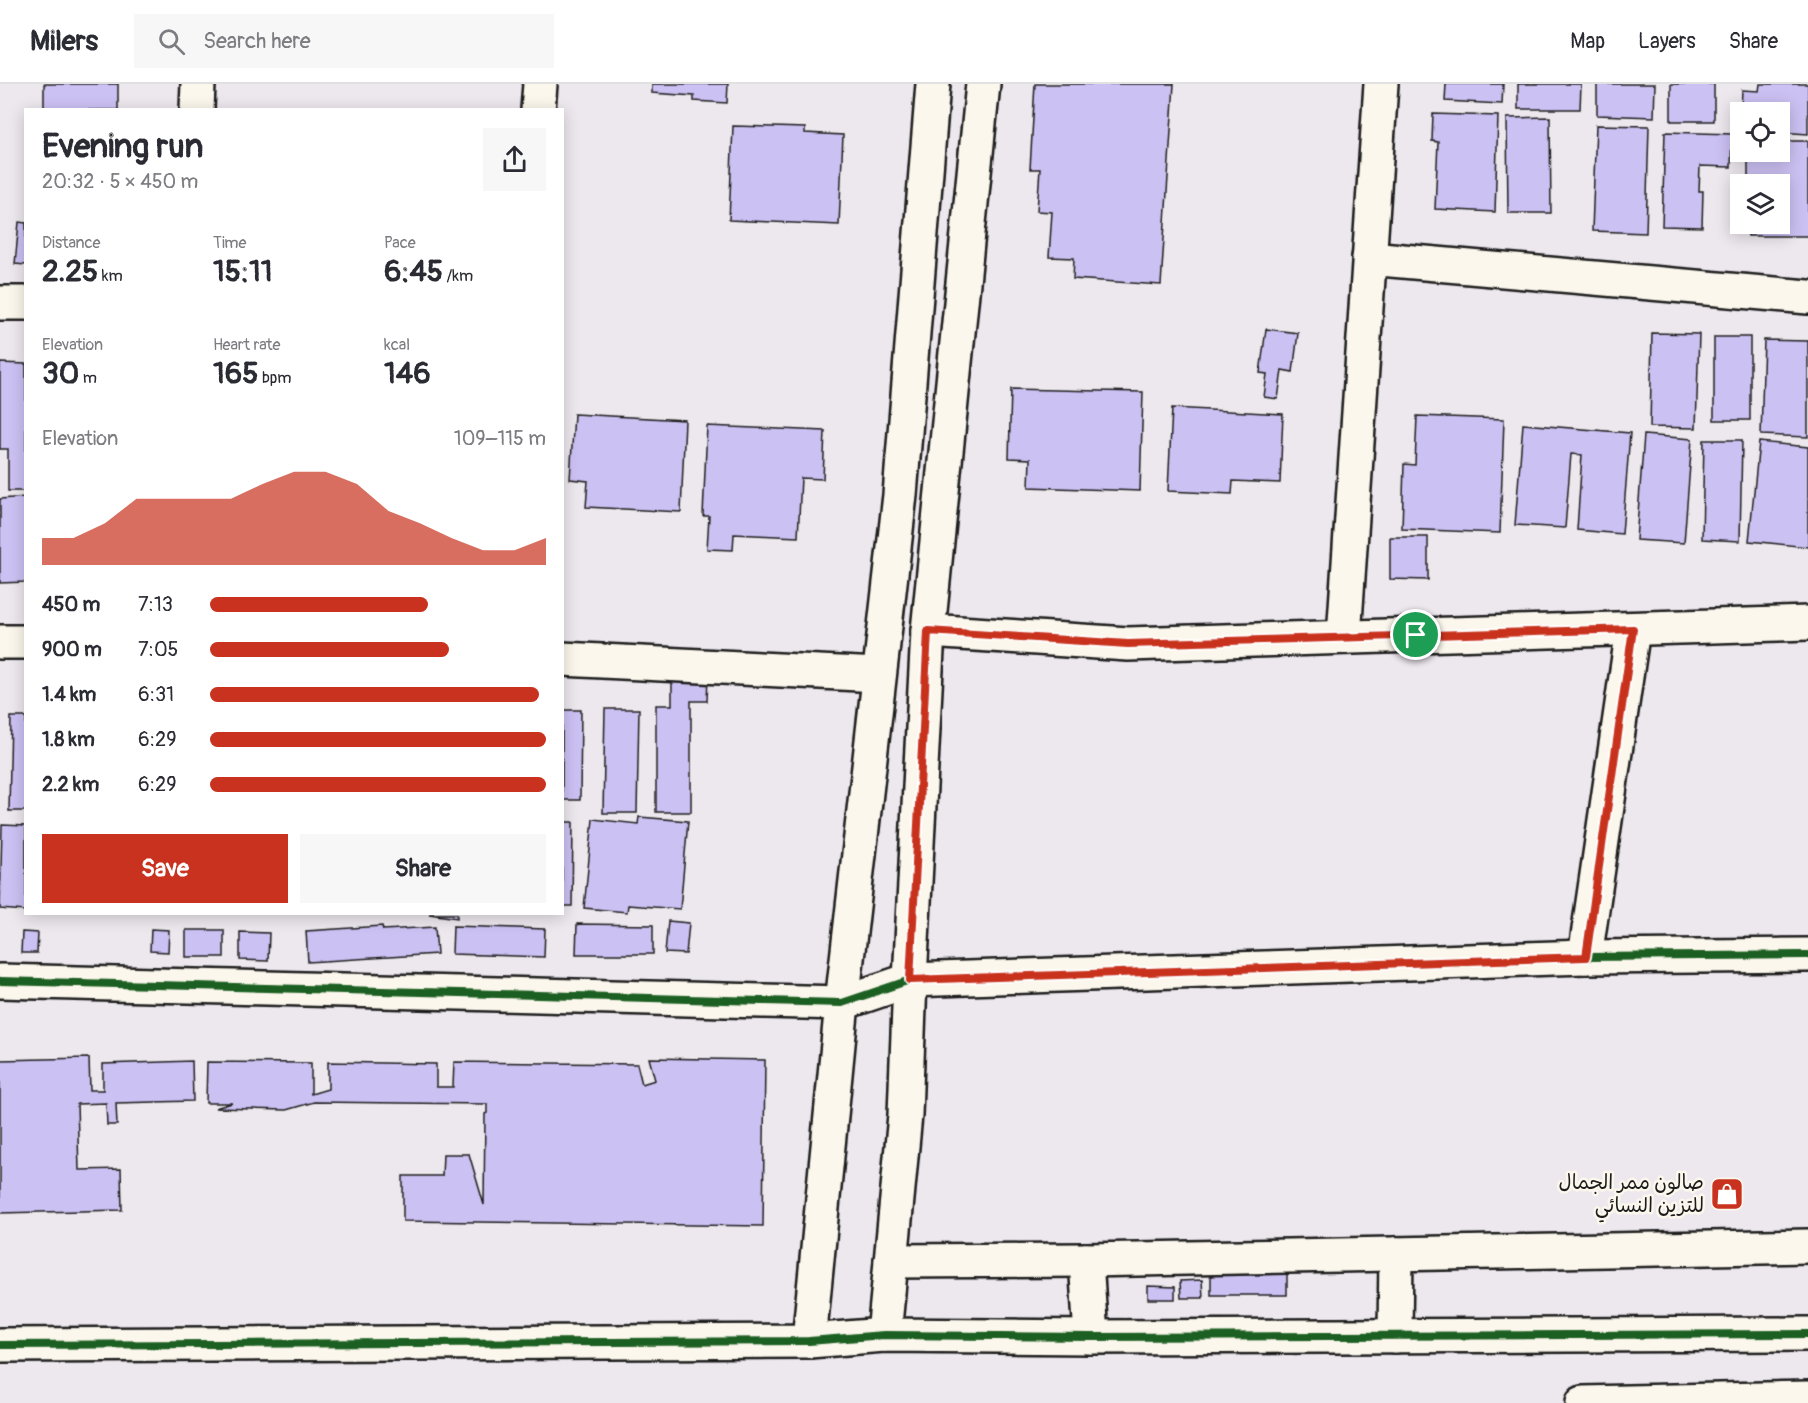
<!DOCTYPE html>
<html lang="en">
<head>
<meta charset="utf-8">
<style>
  body { margin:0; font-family:Pangolin,"Playpen Sans Arabic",sans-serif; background:#f7f7f7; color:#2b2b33; height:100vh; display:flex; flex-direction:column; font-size:22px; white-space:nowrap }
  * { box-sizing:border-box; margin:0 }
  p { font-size:20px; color:#7c7c81 }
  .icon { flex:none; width:33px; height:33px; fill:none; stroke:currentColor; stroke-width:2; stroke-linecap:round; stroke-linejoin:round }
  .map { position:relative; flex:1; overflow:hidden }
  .sheet { position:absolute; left:24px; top:24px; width:540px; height:807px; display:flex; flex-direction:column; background:#fff; border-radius:0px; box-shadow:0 3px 15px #0003 }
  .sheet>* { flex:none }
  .fabs { position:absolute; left:1730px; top:18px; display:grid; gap:12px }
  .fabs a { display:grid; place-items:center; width:60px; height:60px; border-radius:0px; background:#fff; box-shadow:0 3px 15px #0003; font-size:30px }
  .pin { position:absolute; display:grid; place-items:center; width:51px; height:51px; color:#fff; margin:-26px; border:3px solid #fff; border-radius:50%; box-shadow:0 2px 6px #0007 }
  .round { display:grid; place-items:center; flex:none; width:63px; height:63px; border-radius:0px; background:#f7f7f7 }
  .head { display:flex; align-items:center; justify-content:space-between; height:102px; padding:0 18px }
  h1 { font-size:33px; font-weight:700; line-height:45px }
  .stats { display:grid; grid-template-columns:repeat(3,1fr); gap:9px; height:102px; padding:6px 18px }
  .stats div { display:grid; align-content:center }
  .stats b { font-size:30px; font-weight:700 }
  .stats small { font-size:16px; font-weight:400 }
  .stats p { font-size:16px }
  .chart { height:168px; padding:12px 18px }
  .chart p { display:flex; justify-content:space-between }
  .chart svg { width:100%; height:108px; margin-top:6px; fill:#c8321e; opacity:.7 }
  .primary-button { display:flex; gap:12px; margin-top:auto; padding:12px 18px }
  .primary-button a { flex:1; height:69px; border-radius:0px; background:#c8321e; color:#fff; font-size:24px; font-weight:700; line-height:69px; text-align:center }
  .primary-button a+a { background:#f7f7f7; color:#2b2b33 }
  ul { padding:0 18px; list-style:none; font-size:20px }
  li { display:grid; grid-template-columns:96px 72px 1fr; align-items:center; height:45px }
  li i { height:15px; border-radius:8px; background:#c8321e }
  header { display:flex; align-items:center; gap:36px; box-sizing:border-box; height:84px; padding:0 30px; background:#fff; border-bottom:2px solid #e1e1e2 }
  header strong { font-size:28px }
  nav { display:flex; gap:33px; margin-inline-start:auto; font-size:21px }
  .search { width:420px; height:54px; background:#f7f7f7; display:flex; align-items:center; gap:15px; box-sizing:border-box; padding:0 21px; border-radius:0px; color:#7c7c81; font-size:22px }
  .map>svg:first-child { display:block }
  .building { fill:#ccc1f3; stroke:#1c1c1c; stroke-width:1.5 }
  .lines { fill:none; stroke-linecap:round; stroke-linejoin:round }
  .minor-casing { stroke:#1c1c1c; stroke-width:38 }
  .major-casing { stroke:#1c1c1c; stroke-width:38 }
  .minor { stroke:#fbf7ec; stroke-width:33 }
  .major { stroke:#fbf7ec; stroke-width:33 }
  .cycleway-casing { stroke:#fbf7ec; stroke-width:11 }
  .cycleway { stroke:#1b5e20; stroke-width:8 }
  .route-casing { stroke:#fff; stroke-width:12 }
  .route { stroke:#c8321e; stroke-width:8 }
  .labels { text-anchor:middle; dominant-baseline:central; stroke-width:5; stroke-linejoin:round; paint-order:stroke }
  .poi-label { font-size:20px; fill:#1c1c1c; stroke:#fbf7ec; text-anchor:end }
</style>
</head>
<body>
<header>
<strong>Milers</strong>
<div class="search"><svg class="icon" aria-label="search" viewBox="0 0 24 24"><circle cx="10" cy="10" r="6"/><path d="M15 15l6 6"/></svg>Search here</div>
<nav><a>Map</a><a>Layers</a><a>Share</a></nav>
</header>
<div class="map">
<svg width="1808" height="1319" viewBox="0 0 1808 1319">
  <rect width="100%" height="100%" fill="#ede7ee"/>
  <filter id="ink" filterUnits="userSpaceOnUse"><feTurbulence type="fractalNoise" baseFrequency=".0167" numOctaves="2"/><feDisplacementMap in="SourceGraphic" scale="12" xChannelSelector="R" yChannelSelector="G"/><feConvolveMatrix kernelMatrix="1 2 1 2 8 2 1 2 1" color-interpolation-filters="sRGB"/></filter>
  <g filter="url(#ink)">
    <g class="building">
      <rect x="44" y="0" width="74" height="26"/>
      <path d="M652,0h76l-1,19 -33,-2v-5l-42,-3z"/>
      <path d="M1035,0h139l-13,201 -88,-6 1,-21 -25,-1 3,-45 -15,-1 3,-42h-10z"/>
      <path d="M1446,0h57l-1,20 -57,-3z"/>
      <path d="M1518,0h63l-1,25h-62z"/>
      <path d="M1597,0h58l-1,33 -57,-2z"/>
      <rect x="1671" y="0" width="43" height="37"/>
      <path d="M1760,0h48v50l-29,-2v-20h-38l1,-22 17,1z"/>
      <path d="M1433,30l65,2 -3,96 -60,-3 3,-67 -6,-1z"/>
      <path d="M1550,33l1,96h-43l-1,-95z"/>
      <path d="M1596,41l53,1 -3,107 -54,-2z"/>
      <path d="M733,42l72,2v5l38,2 -4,90 -110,-5z"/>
      <path d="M1665,48l67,2 -1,33 -31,-1 -1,25h4l-1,36 -40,-1z"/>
      <path d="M1779,57h29v95h-60v-12h31v-40h-31v-32h31z"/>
      <path d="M19,138l7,1v42l-11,-1z"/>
      <path d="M1266,245l32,4 -5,39 -11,-2 -4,29 -14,-2 3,-23 -7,-1z"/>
      <path d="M1652,249l47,1 -3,94 -46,-1z"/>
      <rect x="1714" y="253" width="36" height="83"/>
      <path d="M1764,256l44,1v96l-47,-2z"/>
      <path d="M0,279l26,1v127h-18v-42h-8z"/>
      <path d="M1011,305l132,3 -3,99 -111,-4 1,-28 -21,-1z"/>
      <path d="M1172,324l111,6 -3,69 -47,-2 -1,13 -64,-3z"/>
      <path d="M574,330l111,6 -4,92 -95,-5 2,-26 -18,-2z"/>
      <path d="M1417,332l87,3 -4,114 -98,-4 2,-65 11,1z"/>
      <path d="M1523,340l107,9 -8,101 -45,-4 5,-75 -11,-1 -6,74 -50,-3z"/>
      <path d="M707,342l118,5 -2,48 -22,-1 -3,59 -64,-3 -1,16 -26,-1 2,-33h-6z"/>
      <path d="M1644,351l48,4 -8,104 -48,-3z"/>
      <path d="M1704,356h38l-2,101 -38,-2z"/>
      <path d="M1759,358l49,5v100l-59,-6z"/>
      <path d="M26,413v85l-26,1v-84z"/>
      <path d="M1390,453h38v43l-38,-1z"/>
      <path d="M672,594h36l-1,23h-16v111h-35v-107h16z"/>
      <path d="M605,625h34l-2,104h-34z"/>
      <path d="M562,626h19l-1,90h-18z"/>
      <path d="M11,633h15v94h-17z"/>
      <path d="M639,733l49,4 -8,88 -52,-4 -1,7 -43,-4 9,-89 45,5z"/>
      <path d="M562,738h11l-1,84h-10z"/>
      <path d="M2,741l24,1v85l-26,-2z"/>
      <path d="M429,830h28v4z"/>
      <path d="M668,837l21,2 -3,31 -21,-1z"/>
      <path d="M577,840l76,1v29h-77z"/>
      <path d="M382,842l1,4 52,-3 2,27 -129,8 -2,-31z"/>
      <path d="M453,842l92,3 -1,28 -92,-3z"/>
      <path d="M151,845l18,1 -1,22 -18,-1z"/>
      <rect x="186" y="846" width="38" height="27"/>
      <path d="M22,848l16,1 -1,20h-16z"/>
      <path d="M240,848l29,1 -1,28 -28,-1z"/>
      <path d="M89,974l1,32h13v-26l89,-3 1,40 -77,2 1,22h-10l-1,-22 -29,1 2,66 42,-1 1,41 -122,3v-153z"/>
      <path d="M649,974l116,2 -2,166 -360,-5v-45h39l1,-22h26l15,51 1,-91 2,-1v-9l-173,-2 -28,8 -71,-2 17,-5h-26l1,-41 104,1v31l17,-5v-27l108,2v23h17l1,-25 183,2 5,20 13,-4z"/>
      <path d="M1211,1185l76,1v25h-76z"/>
      <path d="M1202,1196l1,18h-22l-1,-17z"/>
      <path d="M1148,1202l27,1v12h-27z"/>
    </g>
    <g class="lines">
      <g class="minor-casing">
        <g id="minor">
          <path d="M197,26l1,-26"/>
          <path d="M538,26l2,-26"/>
          <path d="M1369,174l439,39"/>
          <path d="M0,219h26"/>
          <path d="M928,547l200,13 680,-21"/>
          <path d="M1344,553l37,-553"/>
          <path d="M0,558h26"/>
          <path d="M562,575l317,16"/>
          <path d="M1585,873l48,-328"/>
          <path d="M0,897l842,22 68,-23 675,-23 223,-2"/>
          <path d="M1086,1176l5,77"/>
          <path d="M891,1177l195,-1 722,-14"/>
          <path d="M884,1251l21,-220 5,-135 18,-349 55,-547"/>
          <path d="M1395,1252l1,-82"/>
          <path d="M809,1257l33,-338 58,-508 33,-411"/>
          <path d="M0,1261l809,-4 75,-6 207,2 717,-3"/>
        </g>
      </g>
      <g class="major-casing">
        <path id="major" d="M1583,1319l225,-5"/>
      </g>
      <use href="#minor" class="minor"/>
      <use href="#major" class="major"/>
      <g class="cycleway-casing">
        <g id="cycleway">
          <path d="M0,897l842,22 68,-23 675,-23 223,-2"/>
          <path d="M0,1261l809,-4 75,-6 207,2 717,-3"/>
        </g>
      </g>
      <use href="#cycleway" class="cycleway"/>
    </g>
  </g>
  <g class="lines" filter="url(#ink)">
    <g class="route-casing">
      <path id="route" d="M1633,545l-47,328 -676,23 18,-349 200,13z"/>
    </g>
    <use href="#route" class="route"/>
  </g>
  <defs>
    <g id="shop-square" transform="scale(1.725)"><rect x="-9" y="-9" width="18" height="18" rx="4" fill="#c8321e" stroke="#fbf7ec"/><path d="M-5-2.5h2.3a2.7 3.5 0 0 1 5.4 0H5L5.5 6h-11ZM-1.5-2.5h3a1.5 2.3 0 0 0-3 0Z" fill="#fff"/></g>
  </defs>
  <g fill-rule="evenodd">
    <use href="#shop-square" x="1727" y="1110"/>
  </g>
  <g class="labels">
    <g class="poi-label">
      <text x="1704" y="1098">صالون ممر الجمال<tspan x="1704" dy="23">للتزين النسائي</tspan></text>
    </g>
  </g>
</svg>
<div class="fabs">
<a><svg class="icon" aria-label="locate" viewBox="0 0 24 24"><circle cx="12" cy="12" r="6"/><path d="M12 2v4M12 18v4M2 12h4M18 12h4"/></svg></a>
<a><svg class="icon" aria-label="layers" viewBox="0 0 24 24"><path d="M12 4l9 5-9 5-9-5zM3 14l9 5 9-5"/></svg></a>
</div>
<div class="pin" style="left:1416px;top:551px;background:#1e9e55"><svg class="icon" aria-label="arrive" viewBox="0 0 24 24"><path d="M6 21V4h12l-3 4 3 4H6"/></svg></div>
<section class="sheet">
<div class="head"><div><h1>Evening run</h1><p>20:32 · 5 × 450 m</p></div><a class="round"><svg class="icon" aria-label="share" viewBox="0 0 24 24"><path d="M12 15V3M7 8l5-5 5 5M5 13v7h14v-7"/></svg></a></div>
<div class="stats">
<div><p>Distance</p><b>2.25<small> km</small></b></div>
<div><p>Time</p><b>15:11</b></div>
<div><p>Pace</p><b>6:45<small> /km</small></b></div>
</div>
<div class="stats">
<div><p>Elevation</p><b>30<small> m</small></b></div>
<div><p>Heart rate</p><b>165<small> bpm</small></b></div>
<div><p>kcal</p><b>146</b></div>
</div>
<div class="chart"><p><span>Elevation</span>109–115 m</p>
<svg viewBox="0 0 160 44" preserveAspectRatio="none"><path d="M0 44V33L10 33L20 27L30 17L40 17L50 17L60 17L70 11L80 6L90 6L100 11L110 22L120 27L130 33L140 38L150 38L160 33V44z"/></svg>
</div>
<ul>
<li><b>450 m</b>7:13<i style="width:65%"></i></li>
<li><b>900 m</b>7:05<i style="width:71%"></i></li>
<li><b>1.4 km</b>6:31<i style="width:98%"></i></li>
<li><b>1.8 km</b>6:29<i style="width:100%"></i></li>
<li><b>2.2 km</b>6:29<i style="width:100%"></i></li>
</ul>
<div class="primary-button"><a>Save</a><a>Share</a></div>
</section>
</div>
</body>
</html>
